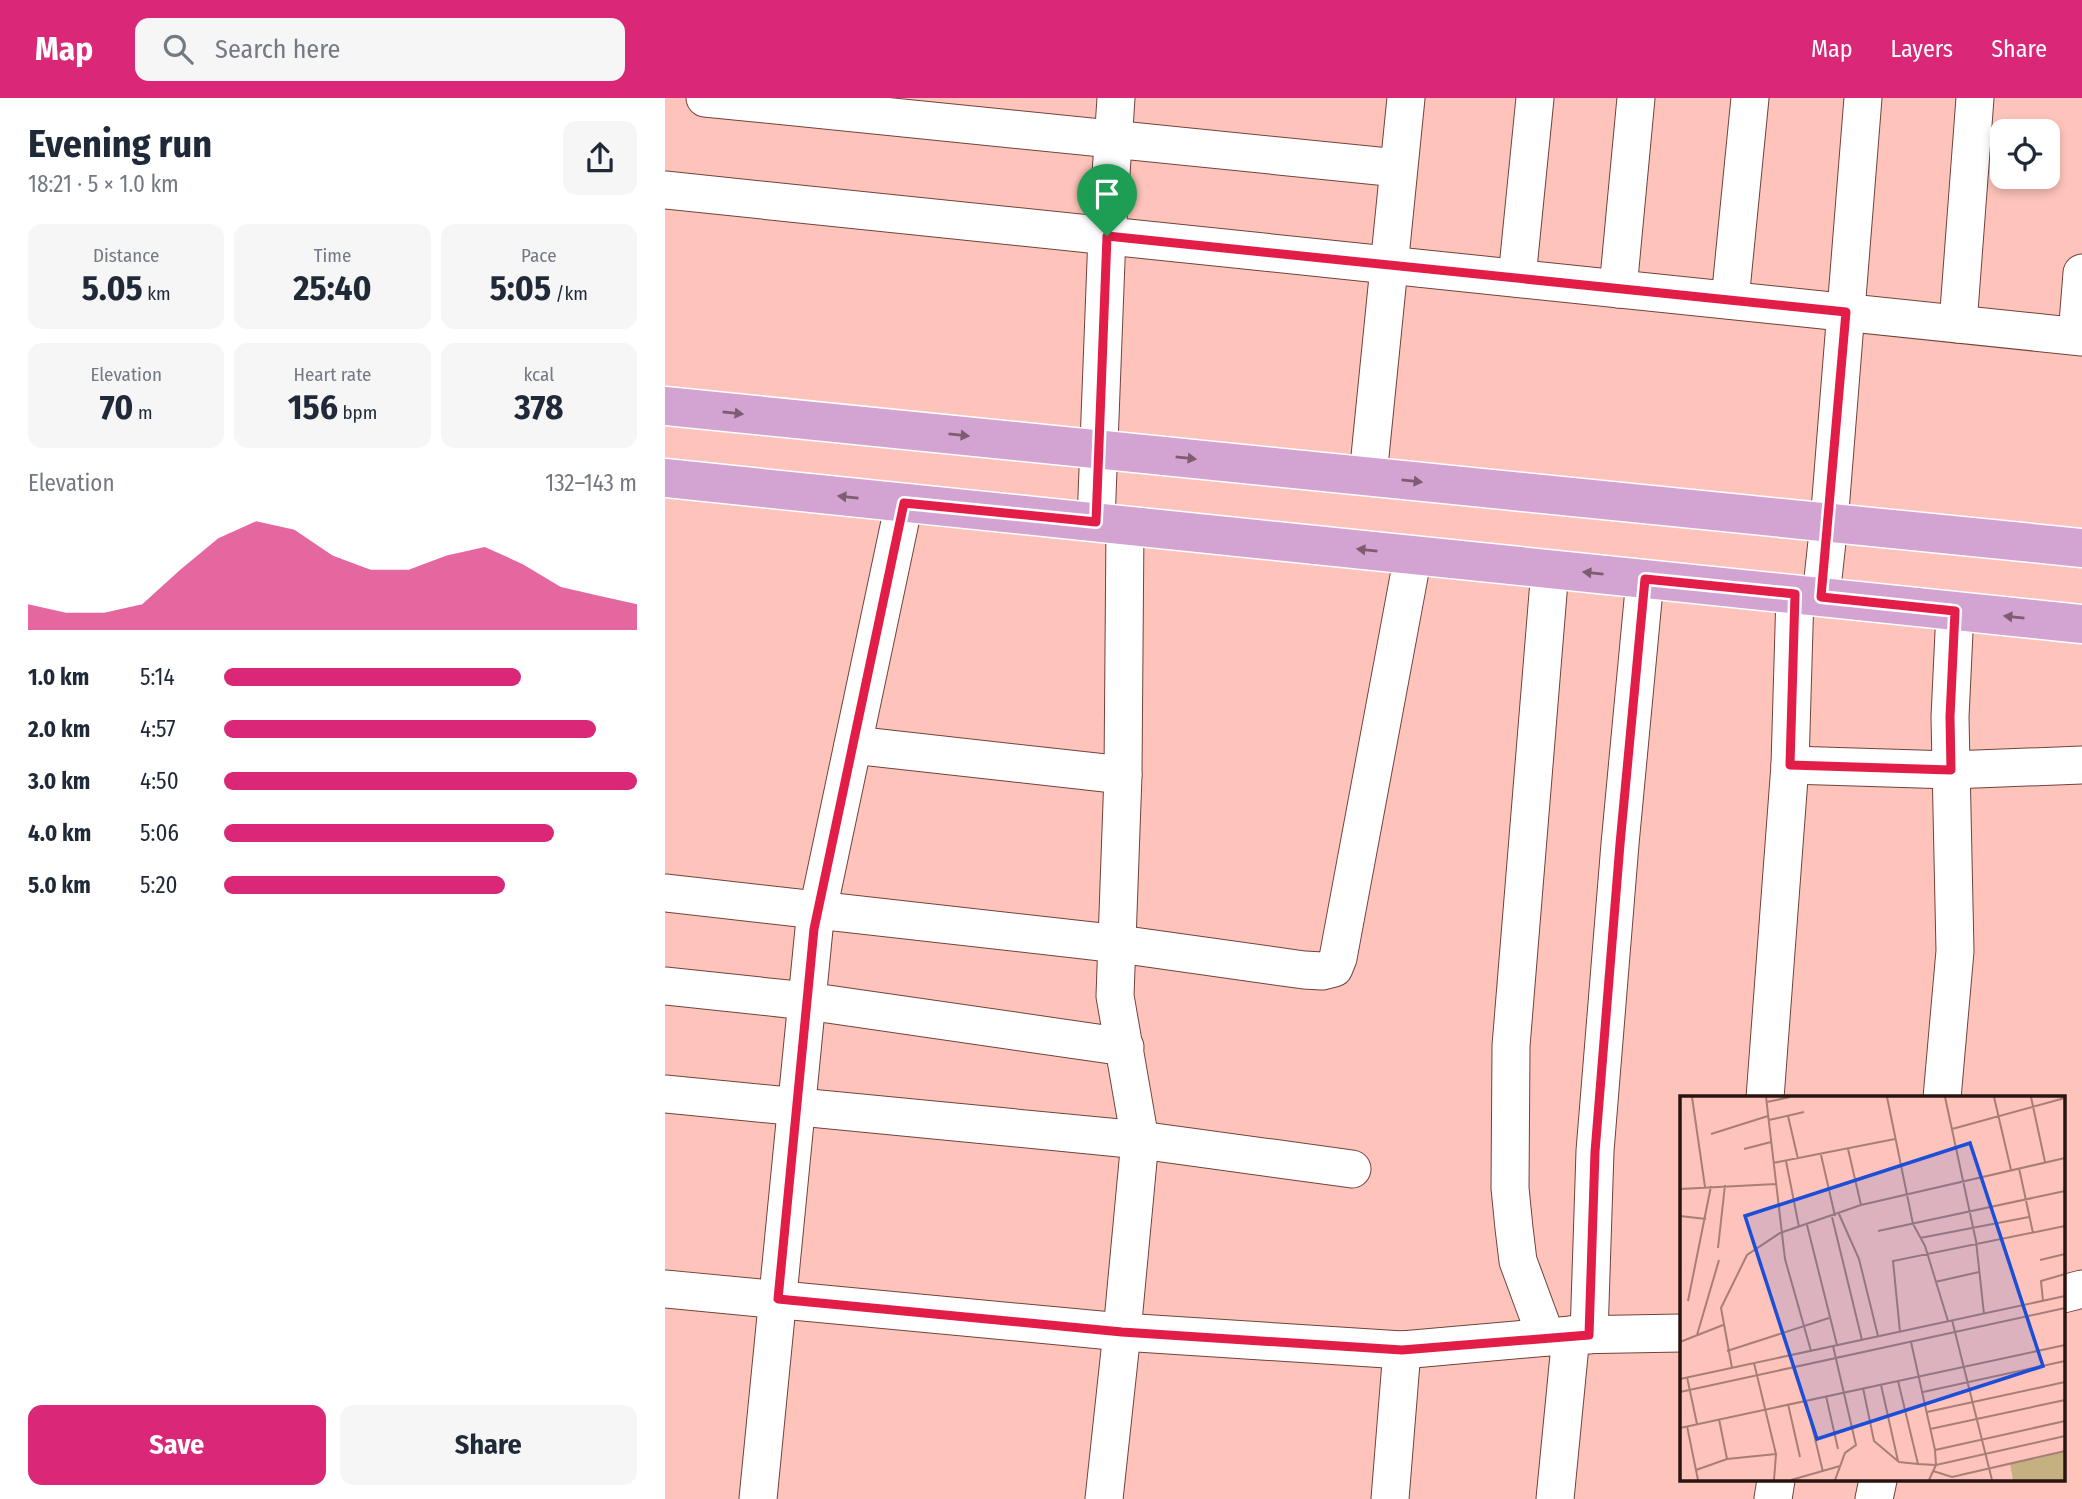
<!DOCTYPE html>
<html lang="en">
<head>
<meta charset="utf-8">
<style>
  body { margin:0; font-family:"Fira Sans Condensed",sans-serif; background:#f6f6f7; color:#1f2937; height:100vh; display:flex; flex-direction:column; font-size:26px; white-space:nowrap }
  * { box-sizing:border-box; margin:0 }
  p { font-size:23px; color:#747a83 }
  .icon { flex:none; width:38px; height:38px; fill:none; stroke:currentColor; stroke-width:2; stroke-linecap:round; stroke-linejoin:round }
  .map { position:relative; flex:1; overflow:hidden }
  .details { display:flex; flex-direction:column; background:#fff; width:665px }
  .details>* { flex:none }
  .controls { position:absolute; left:1325px; top:21px; display:grid; gap:14px }
  .controls a { display:grid; place-items:center; width:70px; height:70px; border-radius:14px; background:#fff; box-shadow:0 4px 10px #0003; font-size:35px }
  .pin { position:absolute; display:grid; place-items:center; width:60px; height:60px; color:#fff; margin:-72px -30px; border-radius:50% 50% 50% 0; rotate:-45deg; box-shadow:0 0 7px #0007 }
  .pin .icon { rotate:45deg }
  .round { display:grid; place-items:center; flex:none; width:74px; height:74px; border-radius:14px; background:#f6f6f7 }
  .head { display:flex; align-items:center; justify-content:space-between; height:119px; padding:0 28px }
  h1 { font-size:38px; font-weight:700; line-height:52px }
  .figures { display:grid; grid-template-columns:repeat(3,1fr); gap:10px; height:119px; padding:7px 28px }
  .figures div { display:grid; align-content:center; border-radius:14px; background:#f6f6f7; text-align:center }
  .figures b { font-size:35px; font-weight:700 }
  .figures small { font-size:19px; font-weight:400 }
  .figures p { font-size:19px }
  .chart { height:196px; padding:14px 28px }
  .chart p { display:flex; justify-content:space-between }
  .chart svg { width:100%; height:126px; margin-top:7px; fill:#db2777; opacity:.7 }
  .cta { display:flex; gap:14px; margin-top:auto; padding:14px 28px }
  .cta a { flex:1; height:80px; border-radius:14px; background:#db2777; color:#fff; font-size:28px; font-weight:700; line-height:80px; text-align:center }
  .cta a+a { background:#f6f6f7; color:#1f2937 }
  ul { padding:0 28px; list-style:none; font-size:23px }
  li { display:grid; grid-template-columns:112px 84px 1fr; align-items:center; height:52px }
  li i { height:18px; border-radius:9px; background:#db2777 }
  header { display:flex; align-items:center; gap:42px; box-sizing:border-box; height:98px; padding:0 35px; background:#db2777; color:#fff }
  header strong { font-size:33px }
  nav { display:flex; gap:38px; margin-inline-start:auto; font-size:24px }
  .search { width:490px; height:63px; background:#f6f6f7; display:flex; align-items:center; gap:18px; box-sizing:border-box; padding:0 24px; border-radius:14px; color:#747a83; font-size:26px }
  main { display:flex; flex:1; min-height:0 }
  .map>svg:first-child { display:block }
  .lines { fill:none; stroke-linecap:round; stroke-linejoin:round }
  .minor-casing { stroke:#71423b; stroke-width:39 }
  .major-casing { stroke:#fff; stroke-width:41 }
  .minor { stroke:#fff; stroke-width:37 }
  .major { stroke:#d3a4d2; stroke-width:38 }
  .oneway { fill:#7e5c72 }
  .route-casing { stroke:#fff; stroke-width:14 }
  .route { stroke:#e11d48; stroke-width:9 }
  .inset-road { fill:none; stroke:#a87e77; stroke-width:2 }
  .view { fill:#1d4ed8; fill-opacity:0.15; stroke:#1d4ed8; stroke-width:3.5 }
  .inset-edge { fill:none; stroke:#281411; stroke-width:3.5 }
</style>
</head>
<body>
<header>
<strong>Map</strong>
<div class="search"><svg class="icon" aria-label="search" viewBox="0 0 24 24"><circle cx="10" cy="10" r="6"/><path d="M15 15l6 6"/></svg>Search here</div>
<nav><a>Map</a><a>Layers</a><a>Share</a></nav>
</header>
<main>
<section class="details">
<div class="head"><div><h1>Evening run</h1><p>18:21 · 5 × 1.0 km</p></div><a class="round"><svg class="icon" aria-label="share" viewBox="0 0 24 24"><path d="M12 15V3M7 8l5-5 5 5M5 13v7h14v-7"/></svg></a></div>
<div class="figures">
<div><p>Distance</p><b>5.05<small> km</small></b></div>
<div><p>Time</p><b>25:40</b></div>
<div><p>Pace</p><b>5:05<small> /km</small></b></div>
</div>
<div class="figures">
<div><p>Elevation</p><b>70<small> m</small></b></div>
<div><p>Heart rate</p><b>156<small> bpm</small></b></div>
<div><p>kcal</p><b>378</b></div>
</div>
<div class="chart"><p><span>Elevation</span>132–143 m</p>
<svg viewBox="0 0 160 44" preserveAspectRatio="none"><path d="M0 44V35L10 38L20 38L30 35L40 23L50 12L60 6L70 9L80 18L90 23L100 23L110 18L120 15L130 21L140 29L150 32L160 35V44z"/></svg>
</div>
<ul>
<li><b>1.0 km</b>5:14<i style="width:72%"></i></li>
<li><b>2.0 km</b>4:57<i style="width:90%"></i></li>
<li><b>3.0 km</b>4:50<i style="width:100%"></i></li>
<li><b>4.0 km</b>5:06<i style="width:80%"></i></li>
<li><b>5.0 km</b>5:20<i style="width:68%"></i></li>
</ul>
<div class="cta"><a>Save</a><a>Share</a></div>
</section>
<div class="map">
<svg width="1417" height="1401" viewBox="0 0 1417 1401">
  <rect width="100%" height="100%" fill="#fec4bb"/>
  <g class="lines">
    <g class="minor-casing">
      <g id="minor">
        <path d="M40,0l693,70"/>
        <path d="M0,92l1417,147"/>
        <path d="M852,180l18,-180"/>
        <path d="M953,191l18,-191"/>
        <path d="M1065,202l20,-202"/>
        <path d="M1293,226l17,-226"/>
        <path d="M1412,238l5,-63"/>
        <path d="M703,378l38,-378"/>
        <path d="M431,424l11,-287 9,-137"/>
        <path d="M1156,499l8,-74 34,-425"/>
        <path d="M188,647l270,30"/>
        <path d="M1125,667l161,5 131,-5"/>
        <path d="M0,795l454,51 185,26 18,1 12,-3 4,-10 75,-403"/>
        <path d="M0,888l142,15 318,46"/>
        <path d="M0,996l475,46 212,29"/>
        <path d="M1100,1000l25,-333 5,-171"/>
        <path d="M1277,1000l13,-147 -5,-234 5,-106"/>
        <path d="M0,1191l457,43 280,18 169,-15 110,-2"/>
        <path d="M1398,1196l19,-5"/>
        <path d="M924,1237l6,-184 25,-307 25,-265"/>
        <path d="M881,1239l-28,-76 -4,-33 -4,-40 1,-142 39,-477"/>
        <path d="M93,1401l56,-570 90,-426"/>
        <path d="M439,1401l18,-167 18,-192 -25,-144 8,-221 2,-250"/>
        <path d="M725,1401l12,-149"/>
        <path d="M890,1401l16,-164"/>
        <path d="M1108,1401l3,-19"/>
        <path d="M1209,1401l4,-19"/>
      </g>
    </g>
    <g class="major-casing">
      <g id="major">
        <path d="M0,308l1417,142"/>
        <path d="M0,380l1417,146"/>
      </g>
    </g>
    <use href="#minor" class="minor"/>
    <use href="#major" class="major"/>
  </g>
  <defs><path id="oneway-solid" d="M-6-.8H1V-3.2L6.5 0L1 3.2V.8H-6Z" transform="scale(1.75)"/></defs>
  <g class="oneway">
    <use href="#oneway-solid" transform="translate(68 315) rotate(6)"/>
    <use href="#oneway-solid" transform="translate(294 337) rotate(6)"/>
    <use href="#oneway-solid" transform="translate(521 360) rotate(6)"/>
    <use href="#oneway-solid" transform="translate(747 383) rotate(6)"/>
    <use href="#oneway-solid" transform="translate(183 399) rotate(-174)"/>
    <use href="#oneway-solid" transform="translate(702 452) rotate(-174)"/>
    <use href="#oneway-solid" transform="translate(928 475) rotate(-174)"/>
    <use href="#oneway-solid" transform="translate(1349 519) rotate(-174)"/>
  </g>
  <g class="lines">
    <g class="route-casing">
      <path id="route" d="M442,138l739,76 -25,285 134,14 -5,106 1,53 -161,-5 5,-171 -150,-15 -25,265 -25,308 -6,183 -187,15 -280,-18 -344,-33 36,-370 90,-426 192,19z"/>
    </g>
    <use href="#route" class="route"/>
  </g>
  <g transform="translate(1015 998)">
    <rect width="385" height="385" fill="#fec4bb"/>
    <path d="M385,355v29h-52l-3,-17z" fill="#c4b081"/>
    <path class="inset-road" d="M12,1l13,90M86,1l19,162 26,92M207,1l26,127 12,22 23,75M265,1l31,144 8,73M314,1l17,73M351,1l14,65M87,6l23,-5M108,20l10,43M89,24l35,-8M272,33l113,-31M31,38l57,-18M64,53l27,-7M168,53l13,56M141,59l14,61M106,65l13,66M93,67l122,-24M339,72l14,65M0,93l96,-5M0,98v48M159,118l20,45 19,77M0,120l26,3M152,121l30,123M127,129l30,120M198,135l187,-40M240,142l109,-21M38,152l7,-63M360,164l25,-6M255,186l44,-10M8,205l23,-115M363,205l-2,-20 24,-7M272,224l40,160M220,236l-7,-71 172,-35M17,239l22,-75M0,246l43,-17M231,246l24,108 1,15 -7,15M153,250l23,99 -11,8 -10,27M47,255l102,-33M74,267l22,91 -2,26M52,272l-11,-60 26,-53 33,-22 81,-28 204,-47M7,281l10,47M0,283l385,-83M218,285l20,83 18,1 129,-29M201,289l17,76M183,292l11,53 25,21 19,2M0,296l385,-84M243,296l142,-31M146,300l12,53M126,305l17,71M108,308l12,53M247,316l138,-30M39,323l8,40M7,330l11,54M0,332l385,-83M250,333l135,-29M255,354l130,-29M16,374l31,-11 49,-5M253,375l19,6 113,-26M111,384l49,-14"/>
    <path class="view" d="M290,47l73,223 -226,73 -72,-223z"/>
    <rect width="385" height="385" class="inset-edge"/>
  </g>
</svg>
<div class="controls">
<a><svg class="icon" aria-label="locate" viewBox="0 0 24 24"><circle cx="12" cy="12" r="6"/><path d="M12 2v4M12 18v4M2 12h4M18 12h4"/></svg></a>
</div>
<div class="pin" style="left:442px;top:138px;background:#1e9e55"><svg class="icon" aria-label="arrive" viewBox="0 0 24 24"><path d="M6 21V4h12l-3 4 3 4H6"/></svg></div>
</div>
</main>
</body>
</html>
